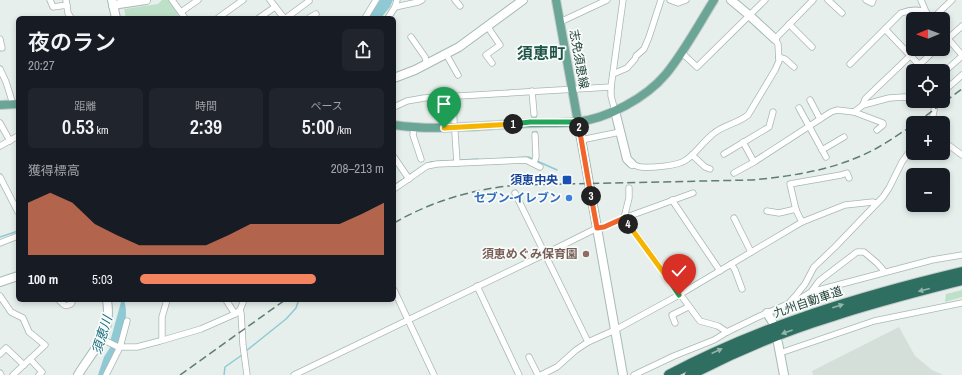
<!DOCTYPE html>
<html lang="ja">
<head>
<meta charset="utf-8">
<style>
  body { margin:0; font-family:"Archivo Narrow","Noto Sans JP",sans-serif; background:#20242c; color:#f1f3f6; height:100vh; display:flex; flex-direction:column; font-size:15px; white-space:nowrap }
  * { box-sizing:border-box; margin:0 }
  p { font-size:13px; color:#9ea1a6 }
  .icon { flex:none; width:22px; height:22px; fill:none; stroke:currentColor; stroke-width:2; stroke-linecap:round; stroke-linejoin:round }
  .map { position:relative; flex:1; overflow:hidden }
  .drawer { position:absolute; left:16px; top:16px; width:380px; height:286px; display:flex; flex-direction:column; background:#171b24; border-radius:6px; box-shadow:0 2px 6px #0003 }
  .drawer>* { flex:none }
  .needle { width:26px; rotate:269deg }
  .buttons { position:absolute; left:906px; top:12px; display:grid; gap:8px }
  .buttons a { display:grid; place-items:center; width:44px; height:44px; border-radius:6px; background:#171b24; box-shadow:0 2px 6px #0003; font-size:20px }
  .pin { position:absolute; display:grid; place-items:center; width:34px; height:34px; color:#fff; margin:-41px -17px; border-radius:50% 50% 50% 0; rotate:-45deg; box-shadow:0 0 4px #0007 }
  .pin .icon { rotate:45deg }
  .km { position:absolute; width:20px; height:20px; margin:-10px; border-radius:50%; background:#222; color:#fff; font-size:11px; line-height:20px; text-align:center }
  .round { display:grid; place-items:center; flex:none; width:42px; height:42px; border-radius:6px; background:#20242c }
  .summary { display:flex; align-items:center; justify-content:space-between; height:68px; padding:0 12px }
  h1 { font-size:22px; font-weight:600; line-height:30px }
  .stats { display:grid; grid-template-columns:repeat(3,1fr); gap:6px; height:68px; padding:4px 12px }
  .stats div { display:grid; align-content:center; border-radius:6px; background:#20242c; text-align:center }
  .stats b { font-size:20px; font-weight:600 }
  .stats small { font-size:11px; font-weight:400 }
  .stats p { font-size:11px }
  .chart { height:112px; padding:8px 12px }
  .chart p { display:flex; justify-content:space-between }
  .chart svg { width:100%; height:72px; margin-top:4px; fill:#f4845f; opacity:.7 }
  ul { padding:0 12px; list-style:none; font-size:13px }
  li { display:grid; grid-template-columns:64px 48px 1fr; align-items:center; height:30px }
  li i { height:10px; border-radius:5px; background:#f4845f }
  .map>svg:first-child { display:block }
  .built { fill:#d4dfda }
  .green { fill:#bfe0c8 }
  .water { fill:#8ec9d4 }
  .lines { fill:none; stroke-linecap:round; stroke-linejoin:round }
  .stream { stroke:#8ec9d4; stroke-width:1.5 }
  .street-tunnel { stroke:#bfccc8; stroke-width:5.5; stroke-dasharray:5.5 3; stroke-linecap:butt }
  .street-casing { stroke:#a8b8b2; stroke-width:7 }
  .secondary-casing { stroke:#a4bbb3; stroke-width:10 }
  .primary-casing { stroke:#c2cac8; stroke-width:10 }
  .highway-casing { stroke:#c2cac8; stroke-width:12 }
  .street { stroke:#fff; stroke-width:5.5 }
  .secondary { stroke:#fff; stroke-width:8 }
  .primary { stroke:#6aa596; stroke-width:8 }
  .highway { stroke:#2f6f62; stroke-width:10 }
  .rail { stroke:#5f7d75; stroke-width:1.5; stroke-dasharray:8 4; stroke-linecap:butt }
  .oneway { fill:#93b5ae }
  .split-1-casing { stroke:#fff; stroke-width:8 }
  .split-2-casing { stroke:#fff; stroke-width:8 }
  .split-3-casing { stroke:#fff; stroke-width:8 }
  .split-4-casing { stroke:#fff; stroke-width:8 }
  .split-5-casing { stroke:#fff; stroke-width:8 }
  .split-6-casing { stroke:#fff; stroke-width:8 }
  .split-1 { stroke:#f5b400; stroke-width:5 }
  .split-2 { stroke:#22a559; stroke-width:5 }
  .split-3 { stroke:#f0652b; stroke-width:5 }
  .split-4 { stroke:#f0652b; stroke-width:5 }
  .split-5 { stroke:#f5b400; stroke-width:5 }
  .split-6 { stroke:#22a559; stroke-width:5 }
  .transit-dot { fill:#1a4fb4; stroke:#f7fbf9; stroke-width:1.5 }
  .shop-dot { fill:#3f7fe0; stroke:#f7fbf9; stroke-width:1.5 }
  .education-dot { fill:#8d6e63; stroke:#f7fbf9; stroke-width:1.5 }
  .labels { text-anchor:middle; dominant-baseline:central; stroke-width:3.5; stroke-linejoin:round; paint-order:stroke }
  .street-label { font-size:12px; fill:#24423a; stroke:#f7fbf9 }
  .transit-label { font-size:12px; font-weight:bold; fill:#164399; stroke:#f7fbf9; text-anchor:end }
  .shop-label { font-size:12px; font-weight:bold; fill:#366cbe; stroke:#f7fbf9; text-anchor:end }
  .education-label { font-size:12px; font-weight:bold; fill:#785e54; stroke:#f7fbf9; text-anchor:end }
  .water-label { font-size:13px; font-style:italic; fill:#1c6f80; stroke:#f7fbf9 }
  .district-label { font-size:16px; font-weight:bold; fill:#1f5548; stroke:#f7fbf9 }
</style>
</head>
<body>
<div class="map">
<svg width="962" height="375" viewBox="0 0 962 375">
  <rect width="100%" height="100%" fill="#e6efeb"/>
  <path class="built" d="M899,327l16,29 17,14 11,5h-130l-1,-4z"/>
  <g class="green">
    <path d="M162,0h7l11,18h-54l-2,-9 34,-5z"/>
    <path d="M962,290v7l-17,5 1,-8z"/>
  </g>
  <g class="water">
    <path d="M380,0h13l-3,7 -9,11h-13z"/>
    <path d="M121,300h3c8,26 -10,52 -21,75h-5l6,-18 7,-11 -1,-4 11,-40z"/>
  </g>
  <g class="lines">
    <g class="stream">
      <path d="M498,159l30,-2 5,2"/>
      <path d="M537,161l20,9"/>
      <path d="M426,164l5,-2 47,-3"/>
      <path d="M394,185l27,-18"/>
      <path d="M0,237l18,-6"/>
      <path d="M246,351l40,-32 10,-11 2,-6 -1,-2"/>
      <path d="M224,375l1,-8 17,-12"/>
    </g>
    <path class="street-tunnel" d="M534,114l1,21"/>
    <g class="street-casing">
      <g id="street">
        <path d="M50,0l3,7 14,-2"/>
        <path d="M66,0l2,13 3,5"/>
        <path d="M172,0l13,18"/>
        <path d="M270,0l14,18"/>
        <path d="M455,0l5,6"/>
        <path d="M670,0l8,3 8,-3"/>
        <path d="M828,0l14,13"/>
        <path d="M866,0l6,3 1,-3"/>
        <path d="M921,0l5,12 5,7"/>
        <path d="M395,7l23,-5 4,-2"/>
        <path d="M181,12l17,-12"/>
        <path d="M218,18l25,-18"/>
        <path d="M259,18l16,-11"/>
        <path d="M286,18l23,-17"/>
        <path d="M309,18l7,-4"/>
        <path d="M365,18l11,-18"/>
        <path d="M388,18l7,-11 2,-7"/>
        <path d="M932,19l20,-19"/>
        <path d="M560,22l47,-22"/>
        <path d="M789,24l23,23"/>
        <path d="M487,26l13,19 -14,10 6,8"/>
        <path d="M885,29l40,42"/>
        <path d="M943,33l19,22"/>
        <path d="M411,37l14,20 2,7"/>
        <path d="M0,39l2,9"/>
        <path d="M943,43l19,-17"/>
        <path d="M924,49l5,6"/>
        <path d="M681,52l16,15 68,-67"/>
        <path d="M446,54l12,21"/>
        <path d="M779,57l6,2 9,8"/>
        <path d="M850,64l51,-51c8,-3 17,-4 25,-1"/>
        <path d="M919,65l17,-16"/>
        <path d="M0,69l6,13 7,22"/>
        <path d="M943,73l19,-17"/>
        <path d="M613,74l14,-6 8,-9 1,-3 8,-7 5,-12 12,-37"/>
        <path d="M532,91l2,23"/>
        <path d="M943,92l19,-17"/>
        <path d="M453,96l1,25"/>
        <path d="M810,100l10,19"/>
        <path d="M927,101l8,2"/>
        <path d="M863,105l2,-6 46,-44"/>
        <path d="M394,107l13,-6 17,-3 187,-11"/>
        <path d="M799,108l27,49"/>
        <path d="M615,111l-4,-15v-9l12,-87"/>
        <path d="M854,112l29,11v2l-6,5"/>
        <path d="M0,123l10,18"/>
        <path d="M930,123l2,-3 4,-19"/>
        <path d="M414,128l-1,7 8,24"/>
        <path d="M455,133l2,30"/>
        <path d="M581,140l39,-8"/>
        <path d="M943,141l19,14"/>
        <path d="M743,142l11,20"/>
        <path d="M0,146l18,-10"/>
        <path d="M822,150l22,-13"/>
        <path d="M724,154l45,-27 4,-15"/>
        <path d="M692,155l13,12 5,2"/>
        <path d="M394,157l15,22"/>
        <path d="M534,163l2,-6 -1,-22"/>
        <path d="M632,164c3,1 6,3 9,3 10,1 37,-1 45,-7 10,-7 17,-18 27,-26 10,-9 24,-10 35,-19l27,-45 4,-9 -1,-17 -3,-5 38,-39"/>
        <path d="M734,173l20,-11 77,-50 6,-2 17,2 9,-7 26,-7 15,-1 9,1"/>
        <path d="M0,177l18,35"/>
        <path d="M629,188v10l-5,20 76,103 18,5 9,6"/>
        <path d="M394,189l33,-23 10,-2 89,-4 14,7"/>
        <path d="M515,193l73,149"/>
        <path d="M672,200l48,71"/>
        <path d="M767,211l12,2 17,-4"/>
        <path d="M734,218l17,34"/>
        <path d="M802,222l-6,-12 -6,-26 51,-9 6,-2 2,5"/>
        <path d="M0,243l18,-7"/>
        <path d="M731,264l4,6 7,19"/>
        <path d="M477,286l42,89"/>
        <path d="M394,290l40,85"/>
        <path d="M811,292l8,-11 38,-29h7l13,11 8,9"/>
        <path d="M0,296l11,16 12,6 6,14 16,13 -32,30"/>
        <path d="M59,300c5,5 5,7 12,4l2,-4"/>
        <path d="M226,300l9,14"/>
        <path d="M789,303l8,-9 8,-10 9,-17 21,-20 48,-50 6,-9 13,-26 11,-15"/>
        <path d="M240,310l1,3 2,32 4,30"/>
        <path d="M675,323l-3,-8 16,-8"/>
        <path d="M102,339l16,8h19l23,-6 41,-12 34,-15 5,-4 4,-10"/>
        <path d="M162,340v-23l5,-17"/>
        <path d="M780,353l94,-32 88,-18"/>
        <path d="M0,354l6,-6 18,17"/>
        <path d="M529,357l9,18"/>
        <path d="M30,359l12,13 -3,3"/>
        <path d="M0,373l1,2"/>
        <path d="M106,375l14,-28 7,-26"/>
        <path d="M294,375l251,-121 52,-26 7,-1 20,-9 69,-25"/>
        <path d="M541,375l16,-8 19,-17 12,-8 27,-12 64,-35 123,-73 43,-17 28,-3 3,1"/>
        <path d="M634,375l40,-19 40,-16 13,-8 33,-16 28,-12 8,-3 15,-9 121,-32 30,-5"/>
      </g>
    </g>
    <g class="secondary-casing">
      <g id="secondary">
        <path d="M112,0l4,18"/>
        <path d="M731,0l18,15 26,24"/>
        <path d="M113,6l6,-2 27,-4"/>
        <path d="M394,78l21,-8 44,-23 64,-47"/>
        <path d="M615,111l12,48 5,5"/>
        <path d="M578,122l8,44 11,62 26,147"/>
        <path d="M0,282l18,-6"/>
        <path d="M767,313l5,8"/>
        <path d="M778,343l6,32"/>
        <path d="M78,375c7,-12 16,-23 23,-35 7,-11 8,-27 6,-40"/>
      </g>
    </g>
    <g class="primary-casing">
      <g id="primary">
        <path d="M556,0l22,122"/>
        <path d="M0,105l18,-1"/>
        <path d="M394,125c40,6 81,1 122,-1 20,-2 40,0 60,-2 31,-3 70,-24 90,-48 18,-22 33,-50 48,-74"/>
      </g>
    </g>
    <g class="highway-casing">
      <g id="highway">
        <path d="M669,375c92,-49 192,-79 293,-103"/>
        <path d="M690,375c46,-24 94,-44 143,-59 42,-14 86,-25 129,-36"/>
      </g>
    </g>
    <use href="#street" class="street"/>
    <use href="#secondary" class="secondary"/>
    <use href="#primary" class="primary"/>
    <use href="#highway" class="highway"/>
    <g class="rail">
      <path d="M916,123l46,-34"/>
      <path d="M394,223c38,-22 79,-34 123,-38l235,-5c43,-4 87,-11 125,-32 12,-7 24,-15 36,-23"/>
      <path d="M180,375l105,-75"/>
    </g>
  </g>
  <defs><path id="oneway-solid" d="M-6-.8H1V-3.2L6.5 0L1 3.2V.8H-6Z"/></defs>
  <g class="oneway">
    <use href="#oneway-solid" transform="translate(924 290) rotate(166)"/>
    <use href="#oneway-solid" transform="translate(838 306) rotate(-17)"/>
    <use href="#oneway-solid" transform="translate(787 332) rotate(160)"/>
    <use href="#oneway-solid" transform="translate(717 351) rotate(-25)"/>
  </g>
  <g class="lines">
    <g class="split-1-casing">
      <path id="split-1" d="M444,128l69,-4"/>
    </g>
    <g class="split-2-casing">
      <path id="split-2" d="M513,124l17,-2h48l1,5"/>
    </g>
    <g class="split-3-casing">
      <path id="split-3" d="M579,127l12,69"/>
    </g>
    <g class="split-4-casing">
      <path id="split-4" d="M591,196l6,32 7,-1 20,-9 4,6"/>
    </g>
    <g class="split-5-casing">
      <path id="split-5" d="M628,224l41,56"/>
    </g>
    <g class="split-6-casing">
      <path id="split-6" d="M669,280l10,15"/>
    </g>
    <use href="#split-1" class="split-1"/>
    <use href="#split-2" class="split-2"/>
    <use href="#split-3" class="split-3"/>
    <use href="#split-4" class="split-4"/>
    <use href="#split-5" class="split-5"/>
    <use href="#split-6" class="split-6"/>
  </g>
  <rect class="transit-dot" x="562" y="175" width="10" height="10" rx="2"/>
  <circle class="shop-dot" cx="569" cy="198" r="4"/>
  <circle class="education-dot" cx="586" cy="254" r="4"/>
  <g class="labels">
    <g class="street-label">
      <text transform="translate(579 59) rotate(80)">志免須恵線</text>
      <text transform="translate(808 302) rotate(-19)">九州自動車道</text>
    </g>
    <g class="transit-label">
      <text x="558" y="180">須恵中央</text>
    </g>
    <g class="shop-label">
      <text x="561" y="198">セブン-イレブン</text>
    </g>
    <g class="education-label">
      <text x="578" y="254">須恵めぐみ保育園</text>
    </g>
    <g class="water-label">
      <text transform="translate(102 335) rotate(-73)">須恵川</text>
    </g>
    <g class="district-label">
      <text x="541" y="53">須恵町</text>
    </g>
  </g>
</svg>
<div class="buttons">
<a><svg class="needle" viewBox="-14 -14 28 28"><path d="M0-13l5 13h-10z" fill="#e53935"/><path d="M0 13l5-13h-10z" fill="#9ea1a6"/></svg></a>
<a><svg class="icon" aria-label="locate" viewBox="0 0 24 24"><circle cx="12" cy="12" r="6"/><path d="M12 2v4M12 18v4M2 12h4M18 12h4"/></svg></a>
<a>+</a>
<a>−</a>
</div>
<div class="pin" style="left:444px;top:128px;background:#1e9e55"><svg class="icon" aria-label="arrive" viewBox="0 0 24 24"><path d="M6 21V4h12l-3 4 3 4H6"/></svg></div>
<div class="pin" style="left:679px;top:295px;background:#d93025"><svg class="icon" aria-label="check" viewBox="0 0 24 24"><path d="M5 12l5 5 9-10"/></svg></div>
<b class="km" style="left:513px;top:124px">1</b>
<b class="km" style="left:579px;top:127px">2</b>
<b class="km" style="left:591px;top:196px">3</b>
<b class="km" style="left:628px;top:224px">4</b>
<section class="drawer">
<div class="summary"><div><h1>夜のラン</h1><p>20:27</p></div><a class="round"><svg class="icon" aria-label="share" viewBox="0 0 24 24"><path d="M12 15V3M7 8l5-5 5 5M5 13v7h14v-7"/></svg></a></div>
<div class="stats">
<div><p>距離</p><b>0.53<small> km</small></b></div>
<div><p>時間</p><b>2:39</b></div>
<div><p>ペース</p><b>5:00<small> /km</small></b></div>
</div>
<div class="chart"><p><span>獲得標高</span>208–213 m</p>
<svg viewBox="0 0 160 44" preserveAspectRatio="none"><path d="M0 44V12L10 6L20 12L30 25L40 32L50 38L60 38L70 38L80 38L90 32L100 25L110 25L120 25L130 25L140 25L150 19L160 12V44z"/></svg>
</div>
<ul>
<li><b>100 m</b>5:03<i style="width:72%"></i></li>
</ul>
</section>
</div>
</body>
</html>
